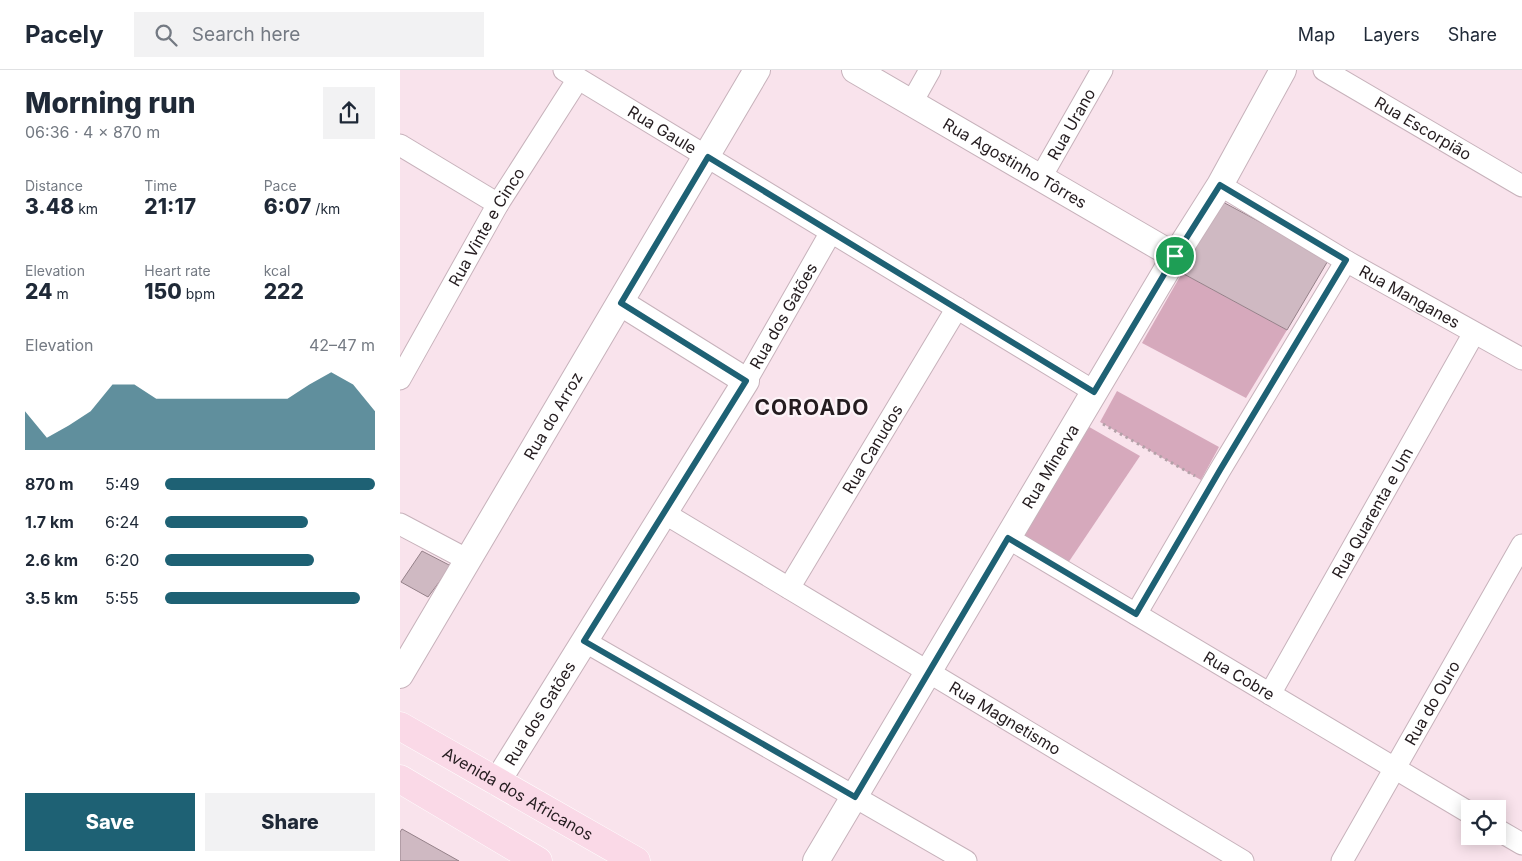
<!DOCTYPE html>
<html lang="en">
<head>
<meta charset="utf-8">
<style>
  body { margin:0; font-family:Inter,sans-serif; background:#f2f2f3; color:#1f2937; height:100vh; display:flex; flex-direction:column; font-size:19px; white-space:nowrap }
  * { box-sizing:border-box; margin:0 }
  p { font-size:16px; color:#747a83 }
  .icon { flex:none; width:28px; height:28px; fill:none; stroke:currentColor; stroke-width:2; stroke-linecap:round; stroke-linejoin:round }
  .map { position:relative; flex:1; overflow:hidden }
  .drawer { display:flex; flex-direction:column; background:#fff; width:400px }
  .drawer>* { flex:none }
  .tools { position:absolute; left:1061px; top:730px; display:grid; gap:10px }
  .tools a { display:grid; place-items:center; width:45px; height:45px; border-radius:0px; background:#fff; box-shadow:0 2px 12px #0003; font-size:25px }
  .pin { position:absolute; display:grid; place-items:center; width:42px; height:42px; color:#fff; margin:-21px; border:2px solid #fff; border-radius:50%; box-shadow:0 1px 5px #0007 }
  .round { display:grid; place-items:center; flex:none; width:52px; height:52px; border-radius:0px; background:#f2f2f3 }
  .overview { display:flex; align-items:center; justify-content:space-between; height:85px; padding:0 25px }
  h1 { font-size:28px; font-weight:800; line-height:38px }
  .metrics { display:grid; grid-template-columns:repeat(3,1fr); gap:8px; height:85px; padding:5px 25px }
  .metrics div { display:grid; align-content:center }
  .metrics b { font-size:21px; font-weight:800 }
  .metrics small { font-size:14px; font-weight:400 }
  .metrics p { font-size:14px }
  .chart { height:140px; padding:10px 25px }
  .chart p { display:flex; justify-content:space-between }
  .chart svg { width:100%; height:90px; margin-top:5px; fill:#1e6174; opacity:.7 }
  .button { display:flex; gap:10px; margin-top:auto; padding:10px 25px }
  .button a { flex:1; height:58px; border-radius:0px; background:#1e6174; color:#fff; font-size:20px; font-weight:800; line-height:58px; text-align:center }
  .button a+a { background:#f2f2f3; color:#1f2937 }
  ul { padding:0 25px; list-style:none; font-size:16px }
  li { display:grid; grid-template-columns:80px 60px 1fr; align-items:center; height:38px }
  li i { height:12px; border-radius:6px; background:#1e6174 }
  header { display:flex; align-items:center; gap:30px; box-sizing:border-box; height:70px; padding:0 25px; background:#fff; border-bottom:1px solid #e0e1e3 }
  header strong { font-size:24px }
  nav { display:flex; gap:28px; margin-inline-start:auto; font-size:18px }
  .search { width:350px; height:45px; background:#f2f2f3; display:flex; align-items:center; gap:12px; box-sizing:border-box; padding:0 18px; border-radius:0px; color:#747a83; font-size:19px }
  main { display:flex; flex:1; min-height:0 }
  .map>svg:first-child { display:block }
  .green { fill:#d6a9bc }
  .building { fill:#cfb9c2; stroke:#958189 }
  .lines { fill:none; stroke-linecap:round; stroke-linejoin:round }
  .minor-casing { stroke:#c7b2bb; stroke-width:23 }
  .tertiary-casing { stroke:#c7b2bb; stroke-width:28 }
  .primary-casing { stroke:#fff; stroke-width:29 }
  .path { stroke:#b3a1a8; stroke-width:3; stroke-dasharray:2.5 4; stroke-linecap:butt }
  .minor { stroke:#fff; stroke-width:21 }
  .tertiary { stroke:#fff; stroke-width:26 }
  .primary { stroke:#fad9e7; stroke-width:28 }
  .route-casing { stroke:#fff; stroke-width:10 }
  .route { stroke:#1e6174; stroke-width:6 }
  .labels { text-anchor:middle; dominant-baseline:central; stroke-width:4.5; stroke-linejoin:round; paint-order:stroke }
  .street-label { font-size:16px; fill:#241c1f; stroke:#fdf4f8 }
  .district-label { font-size:21px; font-weight:bold; letter-spacing:1px; fill:#241c1f; stroke:#fdf4f8 }
</style>
</head>
<body>
<header>
<strong>Pacely</strong>
<div class="search"><svg class="icon" aria-label="search" viewBox="0 0 24 24"><circle cx="10" cy="10" r="6"/><path d="M15 15l6 6"/></svg>Search here</div>
<nav><a>Map</a><a>Layers</a><a>Share</a></nav>
</header>
<main>
<section class="drawer">
<div class="overview"><div><h1>Morning run</h1><p>06:36 · 4 × 870 m</p></div><a class="round"><svg class="icon" aria-label="share" viewBox="0 0 24 24"><path d="M12 15V3M7 8l5-5 5 5M5 13v7h14v-7"/></svg></a></div>
<div class="metrics">
<div><p>Distance</p><b>3.48<small> km</small></b></div>
<div><p>Time</p><b>21:17</b></div>
<div><p>Pace</p><b>6:07<small> /km</small></b></div>
</div>
<div class="metrics">
<div><p>Elevation</p><b>24<small> m</small></b></div>
<div><p>Heart rate</p><b>150<small> bpm</small></b></div>
<div><p>kcal</p><b>222</b></div>
</div>
<div class="chart"><p><span>Elevation</span>42–47 m</p>
<svg viewBox="0 0 160 44" preserveAspectRatio="none"><path d="M0 44V25L10 38L20 32L30 25L40 12L50 12L60 19L70 19L80 19L90 19L100 19L110 19L120 19L130 12L140 6L150 12L160 25V44z"/></svg>
</div>
<ul>
<li><b>870 m</b>5:49<i style="width:100%"></i></li>
<li><b>1.7 km</b>6:24<i style="width:68%"></i></li>
<li><b>2.6 km</b>6:20<i style="width:71%"></i></li>
<li><b>3.5 km</b>5:55<i style="width:93%"></i></li>
</ul>
<div class="button"><a>Save</a><a>Share</a></div>
</section>
<div class="map">
<svg width="1122" height="791" viewBox="0 0 1122 791">
  <rect width="100%" height="100%" fill="#f9e3ec"/>
  <g class="green">
    <path d="M782,203l105,57 -41,68 -104,-55z"/>
    <path d="M717,321l102,56 -18,33 -101,-58z"/>
    <path d="M684,354l56,32 -72,107 -49,-31z"/>
  </g>
  <g class="building">
    <path d="M821,131l108,58 -42,71 -105,-57z"/>
    <path d="M22,481l29,15 -23,31 -27,-15z"/>
    <path d="M2,759l57,32h-59v-29z"/>
  </g>
  <g class="lines">
    <g class="minor-casing">
      <g id="minor">
        <path id="s1" d="M164,0l531,322"/>
        <path id="s2" d="M924,0l198,116"/>
        <path d="M512,32l18,-32"/>
        <path d="M0,75l98,59"/>
        <path id="s3" d="M641,107l61,-107"/>
        <path id="s4" d="M820,115l126,76 176,98"/>
        <path id="s5" d="M0,309l98,-175 80,-125"/>
        <path id="s6" d="M346,311l85,-149"/>
        <path id="s7" d="M264,443l579,348"/>
        <path d="M0,454l68,36"/>
        <path id="s8" d="M608,468l462,275"/>
        <path id="s9" d="M389,518l168,-280"/>
        <path d="M736,544l84,-144 126,-209"/>
        <path d="M184,571l382,220"/>
        <path id="s10" d="M870,624l204,-361"/>
        <path d="M1098,760l24,14"/>
        <path id="s11" d="M942,791l180,-316"/>
      </g>
    </g>
    <g class="tertiary-casing">
      <g id="tertiary">
        <path id="s12" d="M455,0l320,186"/>
        <path id="s13" d="M0,605l357,-605"/>
        <path id="s14" d="M97,712l249,-401 -125,-78"/>
        <path id="s15" d="M416,791l359,-605 45,-71 63,-115"/>
      </g>
    </g>
    <g class="primary-casing">
      <g id="primary">
        <path id="s16" d="M0,656l236,135"/>
        <path d="M0,709l138,82"/>
      </g>
    </g>
    <path class="path" d="M703,354l92,52"/>
    <use href="#minor" class="minor"/>
    <use href="#tertiary" class="tertiary"/>
    <use href="#primary" class="primary"/>
  </g>
  <g class="lines">
    <g class="route-casing">
      <path id="route" d="M308,87l386,235 81,-136 45,-71 126,75 -126,210 -84,144 -128,-76 -153,259 -271,-156 162,-260 -125,-78z"/>
    </g>
    <use href="#route" class="route"/>
  </g>
  <g class="labels">
    <g class="street-label">
      <text stroke="none"><textPath href="#s3" startOffset="61">Rua Urano</textPath></text>
      <text stroke="none"><textPath href="#s2" startOffset="115">Rua Escorpião</textPath></text>
      <text stroke="none"><textPath href="#s1" startOffset="115">Rua Gaule</textPath></text>
      <text stroke="none"><textPath href="#s12" startOffset="185">Rua Agostinho Tôrres</textPath></text>
      <text stroke="none"><textPath href="#s5" startOffset="175">Rua Vinte e Cinco</textPath></text>
      <text stroke="none"><textPath href="#s4" startOffset="220">Rua Manganes</textPath></text>
      <text stroke="none"><textPath href="#s6" startOffset="75">Rua dos Gatões</textPath></text>
      <text stroke="none"><textPath href="#s13" startOffset="301">Rua do Arroz</textPath></text>
      <text stroke="none"><textPath href="#s9" startOffset="162">Rua Canudos</textPath></text>
      <text stroke="none"><textPath href="#s15" startOffset="459">Rua Minerva</textPath></text>
      <text stroke="none"><textPath href="#s10" startOffset="208">Rua Quarenta e Um</textPath></text>
      <text stroke="none"><textPath href="#s8" startOffset="269">Rua Cobre</textPath></text>
      <text stroke="none"><textPath href="#s11" startOffset="182">Rua do Ouro</textPath></text>
      <text stroke="none"><textPath href="#s14" startOffset="81">Rua dos Gatões</textPath></text>
      <text stroke="none"><textPath href="#s7" startOffset="398">Rua Magnetismo</textPath></text>
      <text stroke="none"><textPath href="#s16" startOffset="136">Avenida dos Africanos</textPath></text>
    </g>
    <g class="district-label">
      <text x="412" y="337">COROADO</text>
    </g>
  </g>
</svg>
<div class="tools">
<a><svg class="icon" aria-label="locate" viewBox="0 0 24 24"><circle cx="12" cy="12" r="6"/><path d="M12 2v4M12 18v4M2 12h4M18 12h4"/></svg></a>
</div>
<div class="pin" style="left:775px;top:186px;background:#1e9e55"><svg class="icon" aria-label="arrive" viewBox="0 0 24 24"><path d="M6 21V4h12l-3 4 3 4H6"/></svg></div>
</div>
</main>
</body>
</html>
